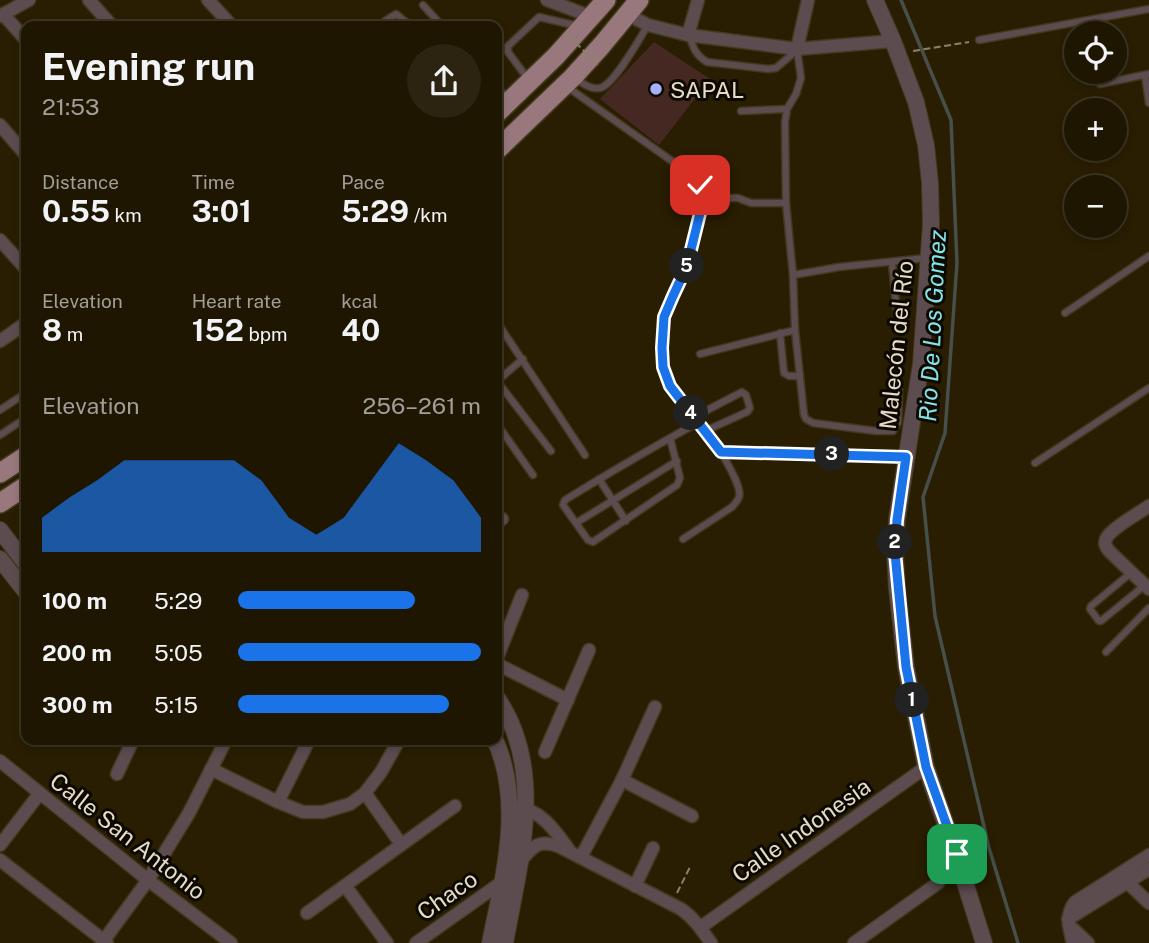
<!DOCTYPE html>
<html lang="en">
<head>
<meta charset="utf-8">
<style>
  body { margin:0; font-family:"Public Sans",sans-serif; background:#2c2311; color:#f1f3f6; height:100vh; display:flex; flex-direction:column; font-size:26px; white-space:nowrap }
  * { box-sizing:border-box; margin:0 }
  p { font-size:23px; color:#a19f99 }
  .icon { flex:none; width:38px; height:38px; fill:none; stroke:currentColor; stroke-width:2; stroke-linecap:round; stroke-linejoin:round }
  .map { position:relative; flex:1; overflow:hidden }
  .side { position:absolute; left:21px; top:21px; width:481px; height:724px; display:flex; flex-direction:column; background:#1f1602; border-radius:14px; box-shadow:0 4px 10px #0003,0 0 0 2px #3c3524 }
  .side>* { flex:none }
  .fabs { position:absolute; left:1064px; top:21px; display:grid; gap:14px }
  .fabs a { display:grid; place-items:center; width:63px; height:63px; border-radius:50%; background:#1f1602; box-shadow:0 4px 10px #0003,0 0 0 2px #3c3524; font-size:35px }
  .pin { position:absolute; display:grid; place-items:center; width:60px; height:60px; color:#fff; margin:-30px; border-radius:14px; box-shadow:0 4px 10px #0006 }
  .km { position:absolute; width:35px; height:35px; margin:-18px; border-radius:50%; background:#222; color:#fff; font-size:19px; line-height:35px; text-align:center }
  .round { display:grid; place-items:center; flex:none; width:74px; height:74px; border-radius:37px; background:#2c2311 }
  .overview { display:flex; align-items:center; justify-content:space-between; height:119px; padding:0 21px }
  h1 { font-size:38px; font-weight:700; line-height:52px }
  .stats { display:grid; grid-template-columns:repeat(3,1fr); gap:10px; height:119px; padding:7px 21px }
  .stats div { display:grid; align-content:center }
  .stats b { font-size:30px; font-weight:700 }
  .stats small { font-size:19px; font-weight:400 }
  .stats p { font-size:19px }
  .chart { height:196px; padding:14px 21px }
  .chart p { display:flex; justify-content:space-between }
  .chart svg { width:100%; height:126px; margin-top:7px; fill:#1a73e8; opacity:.7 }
  ul { padding:0 21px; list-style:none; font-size:23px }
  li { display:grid; grid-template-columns:112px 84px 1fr; align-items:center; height:52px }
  li i { height:18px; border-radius:9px; background:#1a73e8 }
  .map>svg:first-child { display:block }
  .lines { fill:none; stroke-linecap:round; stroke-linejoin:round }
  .stream { stroke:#464f4a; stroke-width:3.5 }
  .building { fill:#462823 }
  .service-casing { stroke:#43391e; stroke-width:9 }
  .minor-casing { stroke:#43391e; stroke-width:15 }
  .tertiary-casing { stroke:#43391e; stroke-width:18 }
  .primary-casing { stroke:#43391e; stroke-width:22 }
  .path { stroke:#8b826c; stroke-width:2; stroke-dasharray:7 3.5; stroke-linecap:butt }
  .service { stroke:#5c4c4f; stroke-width:6 }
  .minor { stroke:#5c4c4f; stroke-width:12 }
  .tertiary { stroke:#5c4c4f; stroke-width:16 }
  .primary { stroke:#98787d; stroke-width:19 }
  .path-bridge { stroke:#8b826c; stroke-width:2; stroke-dasharray:7 3.5; stroke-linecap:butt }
  .route-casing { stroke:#fff; stroke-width:14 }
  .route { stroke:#1a73e8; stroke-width:9 }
  .poi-dot { fill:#a5b1fc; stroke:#0d0901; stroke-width:2.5 }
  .labels { text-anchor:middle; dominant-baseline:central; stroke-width:6; stroke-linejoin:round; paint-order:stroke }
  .poi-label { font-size:23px; fill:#e3dccb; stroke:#0d0901; text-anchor:start }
  .street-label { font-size:23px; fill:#e3dccb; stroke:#0d0901 }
  .water-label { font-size:24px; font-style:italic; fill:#83e3e8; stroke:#0d0901 }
</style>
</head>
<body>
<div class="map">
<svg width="1149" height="943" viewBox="0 0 1149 943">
  <rect width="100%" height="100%" fill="#291e02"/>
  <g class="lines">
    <path class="stream" d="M901,0l50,120 6,143 -12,170 -22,64 12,119 54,232 29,95"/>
  </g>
  <path class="building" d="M654,42l56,37 -51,66 -59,-46z"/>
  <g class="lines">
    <g class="service-casing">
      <g id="service">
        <path d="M423,5l19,21"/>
        <path d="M386,26l-1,-5 11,-7 15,12"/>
        <path d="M689,35c4,12 6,20 18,27l61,7 8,-1 20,-17"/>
        <path d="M979,40l170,-31"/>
        <path d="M797,49l4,29 -5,16 -9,15 -2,13 1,81 7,72 46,-8 87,-9"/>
        <path d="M1145,75l4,28"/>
        <path d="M575,78c7,5 16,12 25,10 14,-3 40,-50 48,-63"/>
        <path d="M528,79l-20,-27v-6l31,-29 39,9"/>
        <path d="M1100,84l49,-10"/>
        <path d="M566,86l127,90c7,9 10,14 10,25l-16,65 -14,30 -9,21 -2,31 1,19 7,19 51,66 183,5"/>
        <path d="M497,87l11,12"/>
        <path d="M741,111l46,-2"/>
        <path d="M720,198h18l13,5h35"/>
        <path d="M892,263l5,51"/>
        <path d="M793,275l2,55"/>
        <path d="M1065,313l84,-57"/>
        <path d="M497,322l88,133"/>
        <path d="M780,333l4,40 5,3h11"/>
        <path d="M700,354l95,-24 9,85 2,4 7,4 63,8h17l5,-9 1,-32"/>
        <path d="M497,381l54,70"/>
        <path d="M497,381l26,-22"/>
        <path d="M0,410l26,-17"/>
        <path d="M694,417l48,-25 4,3 4,13 -3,4 -42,19"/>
        <path d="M497,424l36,51"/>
        <path d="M0,435l26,-17"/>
        <path d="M670,438l10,40 -3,7 -84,57 -5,-2 -25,-35 2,-5c44,-27 88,-53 134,-78"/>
        <path d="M1035,463l114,-75"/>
        <path d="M599,479l27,42"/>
        <path d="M576,523l101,-62"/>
        <path d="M683,539l49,-32c3,-4 6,-6 7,-10 3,-11 -13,-35 -18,-45"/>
        <path d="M1132,572l-41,34 -1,3 9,12h2l44,-36"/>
        <path d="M1106,652l43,-44"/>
      </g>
    </g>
    <g class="minor-casing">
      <g id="minor">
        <path d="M89,0l23,26"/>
        <path d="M208,0l24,26"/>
        <path d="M547,0l45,17"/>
        <path d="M629,13l9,7 10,5 40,10 109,14 96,-8"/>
        <path d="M3,14l23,26"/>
        <path d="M0,16l29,-16"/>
        <path d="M688,35l10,-35"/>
        <path d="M797,49l11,-49"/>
        <path d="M0,125l26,30"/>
        <path d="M0,240l26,29"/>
        <path d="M0,341l26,-18"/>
        <path d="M1149,506c-10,7 -39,23 -43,33 -2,6 0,7 3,12l40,38"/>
        <path d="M497,517l5,2"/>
        <path d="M497,658l25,-63"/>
        <path d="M497,664l71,36"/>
        <path d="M545,752l44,-102"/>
        <path d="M0,761l148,119 83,63"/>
        <path d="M211,769l67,33 25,10h20l27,-8 15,-11 16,-21 18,-32"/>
        <path d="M117,774l16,-34"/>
        <path d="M622,780l70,36"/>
        <path d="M365,793l36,51"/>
        <path d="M278,802l31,-62"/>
        <path d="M517,808c23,0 40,25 52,42"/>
        <path d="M0,845l40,-52"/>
        <path d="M581,857l41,-77 33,-73"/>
        <path d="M0,860l107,83"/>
        <path d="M520,862c12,-15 18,-23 38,-16l123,63c13,9 21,21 30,34"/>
        <path d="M1127,882l22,21"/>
        <path d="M635,886l18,-38"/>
        <path d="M346,887l41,56"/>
        <path d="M307,913l148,-107"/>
        <path d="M1068,919l81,-50"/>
        <path d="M1069,925l19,18"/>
        <path d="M701,927l225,-160"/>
        <path d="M102,943l46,-63 41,-67 37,-73"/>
        <path d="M416,943l86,-61"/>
        <path d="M854,943l84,-60"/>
        <path d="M1073,943c-4,-15 -8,-28 2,-41l74,-47"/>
      </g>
    </g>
    <g class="tertiary-casing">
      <g id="tertiary">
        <path d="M875,0l18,41 23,61 10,43 4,38 1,41 -10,140 -24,155 -2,34 2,36 9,78 20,100 30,87 28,89"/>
        <path d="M0,530l26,34"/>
        <path d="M0,559l26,33"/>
        <path d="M497,698c50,72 22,166 8,245"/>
        <path d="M490,943c13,-65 34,-139 5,-203"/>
      </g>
    </g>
    <g class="primary-casing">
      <g id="primary">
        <path d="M497,113l59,-57 50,-56"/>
        <path d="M497,150l76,-73 29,-32 37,-45"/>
        <path d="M0,473l26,-17"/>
        <path d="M0,503l26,-17"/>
      </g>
    </g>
    <g class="path">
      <path d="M913,51l56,-9"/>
      <path d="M677,893l14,-28"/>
    </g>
    <use href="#service" class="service"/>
    <use href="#minor" class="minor"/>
    <use href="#tertiary" class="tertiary"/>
    <use href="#primary" class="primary"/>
    <path class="path-bridge" d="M568,35l30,30"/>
  </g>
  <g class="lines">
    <g class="route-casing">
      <path id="route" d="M700,185l3,8v8l-16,65 -14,30 -9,21 -2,31 1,19 7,19 51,66 185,5 -9,63 -2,33 11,114 20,100 31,87"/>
    </g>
    <use href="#route" class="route"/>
  </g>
  <circle class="poi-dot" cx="656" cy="89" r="7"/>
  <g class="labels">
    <g class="poi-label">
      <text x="670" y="89">SAPAL</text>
    </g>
    <g class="street-label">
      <text transform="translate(896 345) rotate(-84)">Malecón del Río</text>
      <text transform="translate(801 830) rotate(-35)">Calle Indonesia</text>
      <text transform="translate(128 836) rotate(38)">Calle San Antonio</text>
      <text transform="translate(447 895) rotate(-35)">Chaco</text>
    </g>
    <g class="water-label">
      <text transform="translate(932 326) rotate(-87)">Rio De Los Gomez</text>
    </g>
  </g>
</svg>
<div class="fabs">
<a><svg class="icon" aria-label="locate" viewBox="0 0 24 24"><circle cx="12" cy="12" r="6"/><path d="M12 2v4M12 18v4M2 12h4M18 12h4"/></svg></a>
<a>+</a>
<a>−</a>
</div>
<div class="pin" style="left:957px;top:854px;background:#1e9e55"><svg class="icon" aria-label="arrive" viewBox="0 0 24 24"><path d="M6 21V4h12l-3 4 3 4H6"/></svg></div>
<div class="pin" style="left:700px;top:185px;background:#d93025"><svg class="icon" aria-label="check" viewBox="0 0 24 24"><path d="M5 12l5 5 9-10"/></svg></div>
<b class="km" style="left:912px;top:700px">1</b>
<b class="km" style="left:895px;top:542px">2</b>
<b class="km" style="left:832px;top:454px">3</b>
<b class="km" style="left:691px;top:413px">4</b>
<b class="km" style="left:687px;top:266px">5</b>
<section class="side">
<div class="overview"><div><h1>Evening run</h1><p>21:53</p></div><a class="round"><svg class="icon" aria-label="share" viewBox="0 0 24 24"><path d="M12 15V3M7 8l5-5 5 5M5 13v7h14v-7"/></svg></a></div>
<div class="stats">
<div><p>Distance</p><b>0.55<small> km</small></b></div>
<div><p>Time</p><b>3:01</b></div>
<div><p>Pace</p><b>5:29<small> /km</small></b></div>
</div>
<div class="stats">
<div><p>Elevation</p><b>8<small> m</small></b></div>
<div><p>Heart rate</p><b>152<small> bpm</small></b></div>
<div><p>kcal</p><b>40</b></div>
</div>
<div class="chart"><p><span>Elevation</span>256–261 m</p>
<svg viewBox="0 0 160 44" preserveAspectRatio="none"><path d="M0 44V32L10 25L20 19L30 12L40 12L50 12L60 12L70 12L80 19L90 32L100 38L110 32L120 19L130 6L140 12L150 19L160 32V44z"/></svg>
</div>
<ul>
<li><b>100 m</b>5:29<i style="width:73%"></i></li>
<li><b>200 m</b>5:05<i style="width:100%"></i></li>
<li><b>300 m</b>5:15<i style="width:87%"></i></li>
</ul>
</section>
</div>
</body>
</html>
